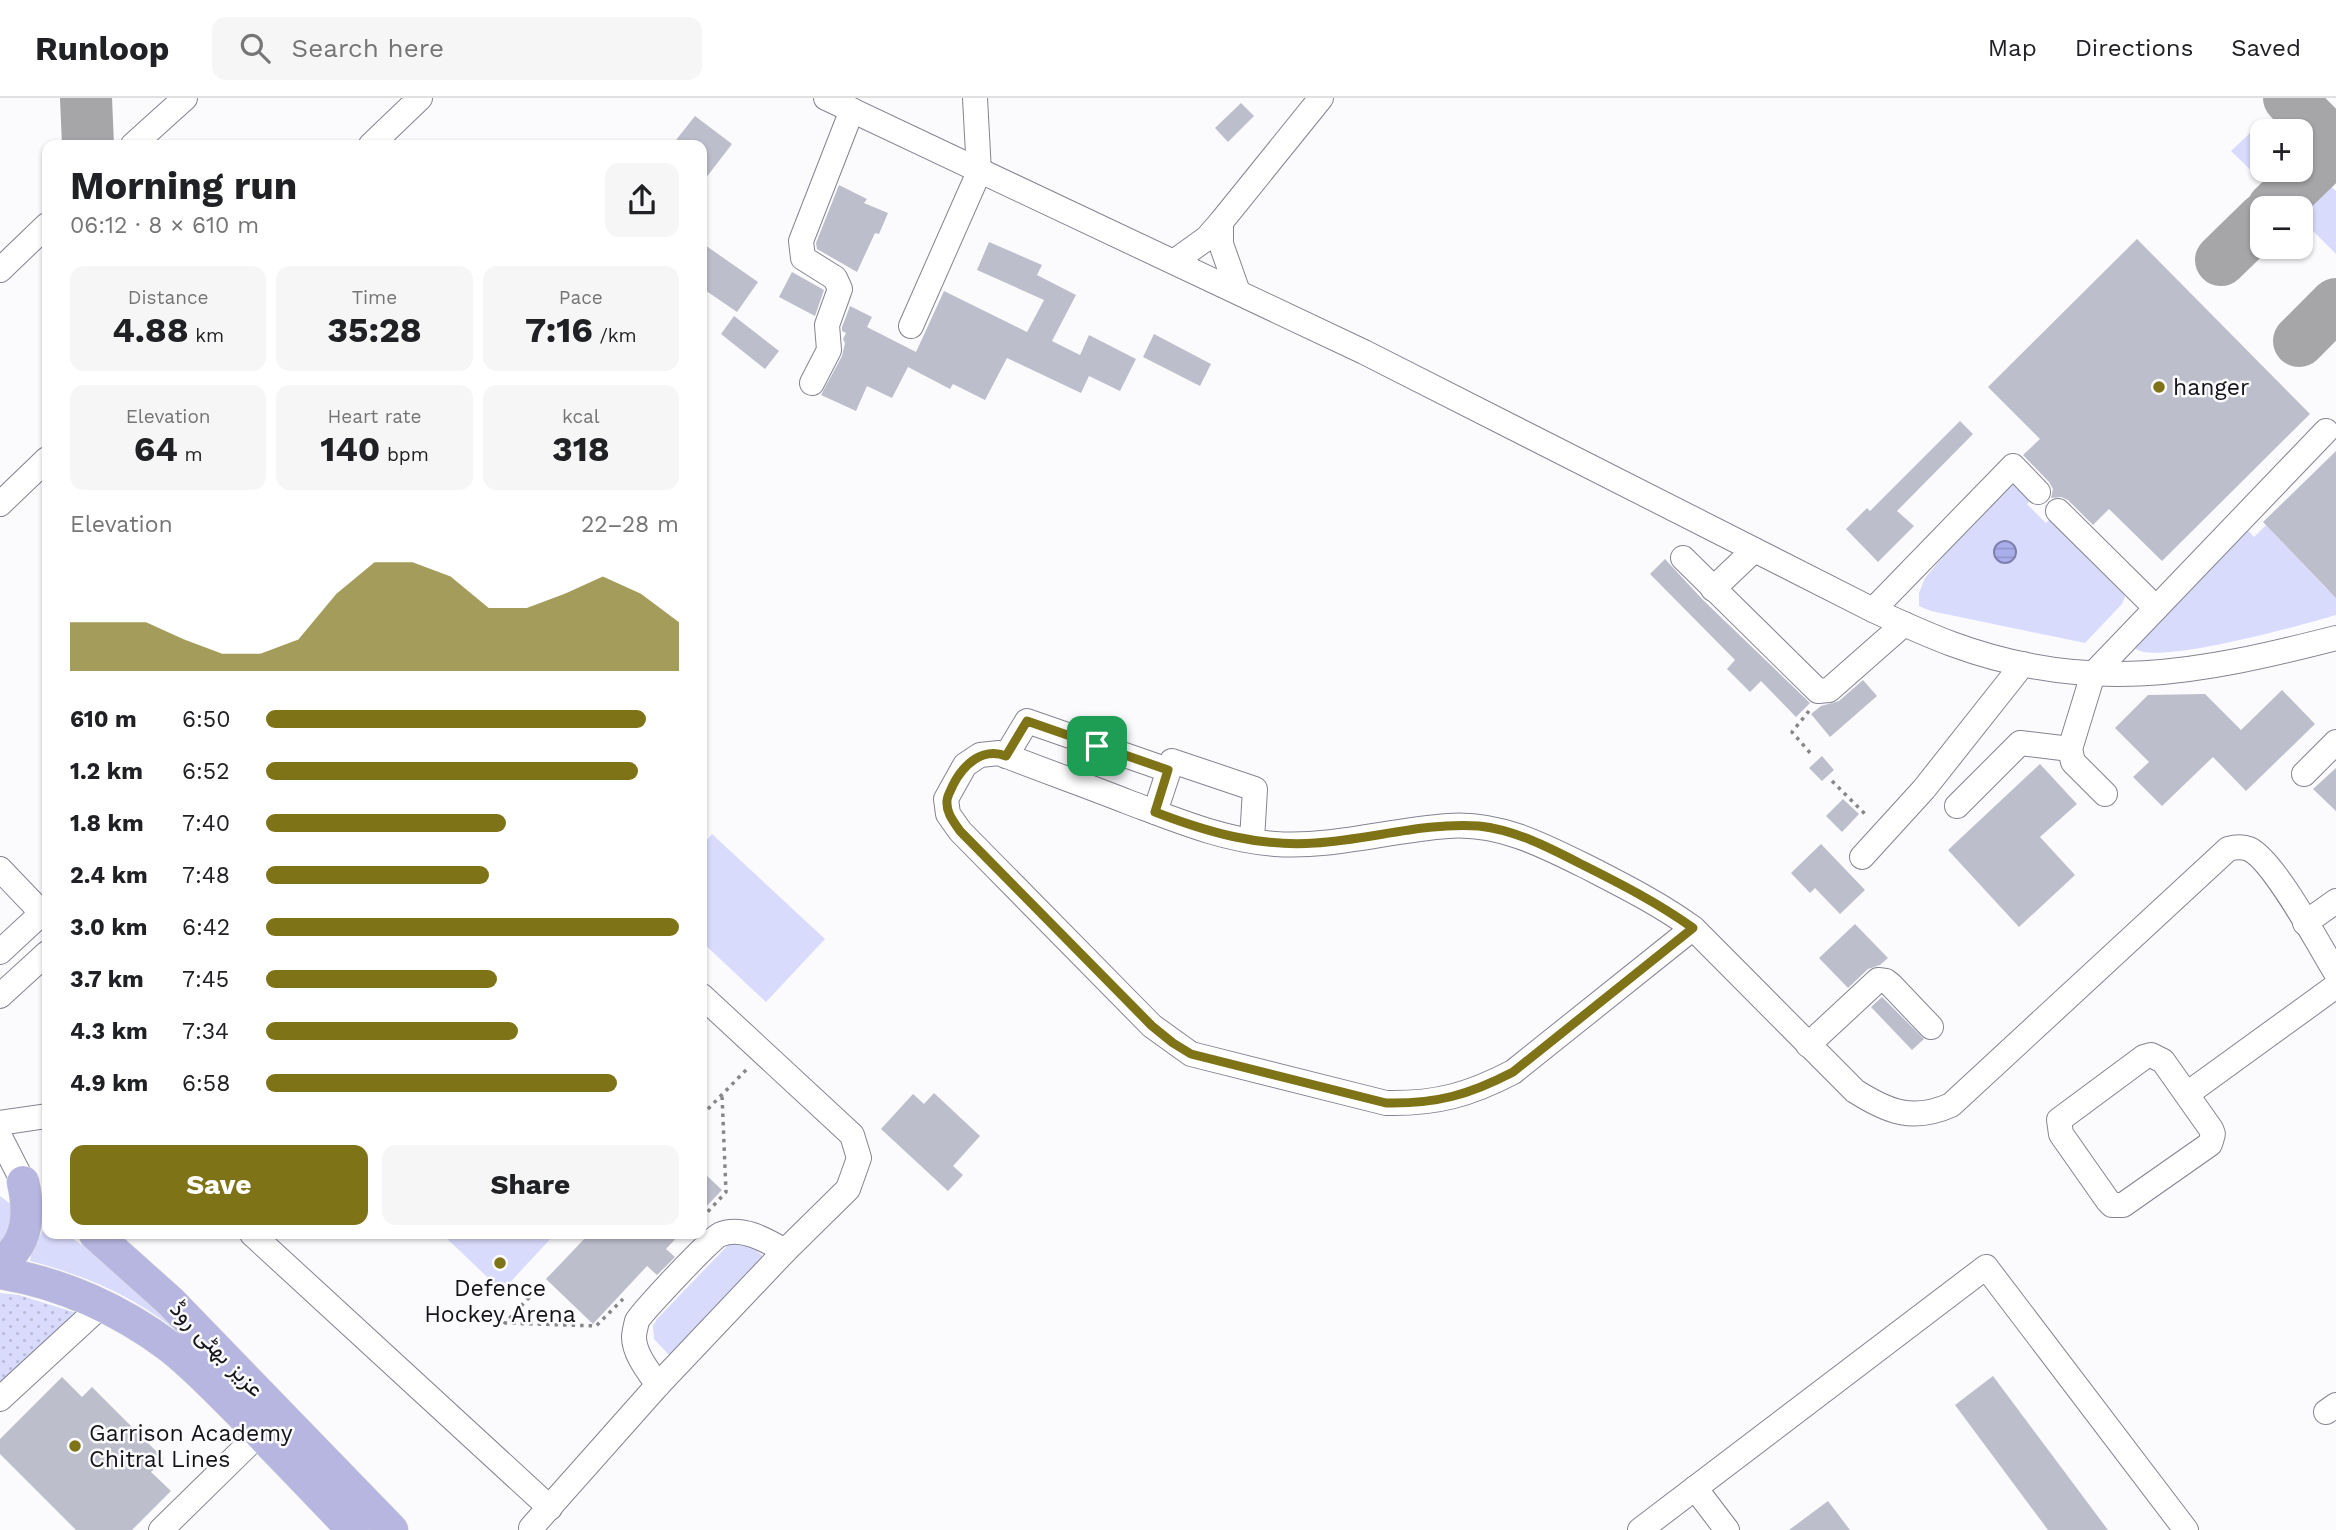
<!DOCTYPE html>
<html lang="en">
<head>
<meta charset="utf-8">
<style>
  body { margin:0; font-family:"Work Sans",Vazirmatn,sans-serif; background:#f6f6f6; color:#202124; height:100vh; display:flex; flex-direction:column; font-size:26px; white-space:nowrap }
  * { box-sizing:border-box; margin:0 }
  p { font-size:23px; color:#757577 }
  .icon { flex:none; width:38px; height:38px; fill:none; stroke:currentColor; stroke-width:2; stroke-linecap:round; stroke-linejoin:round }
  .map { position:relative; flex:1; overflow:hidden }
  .drawer { position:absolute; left:42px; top:42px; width:665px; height:1099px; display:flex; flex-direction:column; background:#fff; border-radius:14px; box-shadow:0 2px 5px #0004 }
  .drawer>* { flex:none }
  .controls { position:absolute; left:2250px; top:21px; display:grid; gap:14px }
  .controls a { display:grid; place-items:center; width:63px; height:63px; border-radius:14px; background:#fff; box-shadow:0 2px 5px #0004; font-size:35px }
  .pin { position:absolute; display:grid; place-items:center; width:60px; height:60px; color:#fff; margin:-30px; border-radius:14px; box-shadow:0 4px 10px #0006 }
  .round { display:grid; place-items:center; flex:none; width:74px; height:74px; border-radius:14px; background:#f6f6f6 }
  .overview { display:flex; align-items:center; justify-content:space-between; height:119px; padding:0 28px }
  h1 { font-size:38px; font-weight:700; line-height:52px }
  .metrics { display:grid; grid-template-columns:repeat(3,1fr); gap:10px; height:119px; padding:7px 28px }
  .metrics div { display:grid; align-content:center; border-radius:14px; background:#f6f6f6; text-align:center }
  .metrics b { font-size:35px; font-weight:700 }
  .metrics small { font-size:19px; font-weight:400 }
  .metrics p { font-size:19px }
  .chart { height:196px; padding:14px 28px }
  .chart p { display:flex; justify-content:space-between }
  .chart svg { width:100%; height:126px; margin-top:7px; fill:#7e7316; opacity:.7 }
  .primary-button { display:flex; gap:14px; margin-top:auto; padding:14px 28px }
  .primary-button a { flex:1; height:80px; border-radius:14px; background:#7e7316; color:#fff; font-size:28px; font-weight:700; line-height:80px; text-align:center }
  .primary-button a+a { background:#f6f6f6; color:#202124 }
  ul { padding:0 28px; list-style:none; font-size:23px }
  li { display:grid; grid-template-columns:112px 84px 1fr; align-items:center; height:52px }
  li i { height:18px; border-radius:9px; background:#7e7316 }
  header { display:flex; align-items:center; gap:42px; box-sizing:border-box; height:98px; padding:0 35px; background:#fff; border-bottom:2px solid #e0e0e0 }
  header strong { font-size:33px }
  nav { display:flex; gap:38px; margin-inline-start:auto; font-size:24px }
  .search { width:490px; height:63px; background:#f6f6f6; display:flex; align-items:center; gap:18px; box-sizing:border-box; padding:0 24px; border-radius:14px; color:#757577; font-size:26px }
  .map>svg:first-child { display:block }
  .grass { fill:#d9dbfc }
  .park { fill:url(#park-dots) }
  .water { fill:url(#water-rules); stroke:#7e80ad; stroke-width:2 }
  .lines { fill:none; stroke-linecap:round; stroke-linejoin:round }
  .taxiway { stroke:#a6a6a9; stroke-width:52 }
  .building { fill:#bdbecb }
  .minor-casing { stroke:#838490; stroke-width:26 }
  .major-casing { stroke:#d5d5d6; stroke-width:33 }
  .path { stroke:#87878a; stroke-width:3.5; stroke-dasharray:3.5 5; stroke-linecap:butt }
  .minor { stroke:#fff; stroke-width:24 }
  .major { stroke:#b6b6e1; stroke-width:32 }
  .route-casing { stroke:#fff; stroke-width:14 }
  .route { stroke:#7e7316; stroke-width:9 }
  .poi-dot { fill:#7e7316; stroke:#fbfbfe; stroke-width:2.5 }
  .labels { text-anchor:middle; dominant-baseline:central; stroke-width:5; stroke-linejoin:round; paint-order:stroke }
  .poi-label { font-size:23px; fill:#151519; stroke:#fbfbfe; text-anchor:start }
  .street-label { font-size:23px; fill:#151519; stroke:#fbfbfe }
</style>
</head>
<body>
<header>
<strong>Runloop</strong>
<div class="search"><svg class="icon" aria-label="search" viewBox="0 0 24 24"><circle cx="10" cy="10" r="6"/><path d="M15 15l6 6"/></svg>Search here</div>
<nav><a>Map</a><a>Directions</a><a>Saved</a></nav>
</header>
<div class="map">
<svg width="2336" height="1432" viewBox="0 0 2336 1432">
  <defs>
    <pattern id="park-dots" width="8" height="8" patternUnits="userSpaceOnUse" patternTransform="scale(1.75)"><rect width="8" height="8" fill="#d9dbfc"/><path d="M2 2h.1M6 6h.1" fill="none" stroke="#b9bbd7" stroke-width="1.8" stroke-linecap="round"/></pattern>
    <pattern id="water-rules" width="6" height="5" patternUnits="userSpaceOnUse" patternTransform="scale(1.75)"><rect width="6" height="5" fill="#abaeec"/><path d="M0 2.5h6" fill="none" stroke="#9295ca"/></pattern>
  </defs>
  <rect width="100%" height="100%" fill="#fbfbfe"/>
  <g class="grass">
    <path d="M2264,22l11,11h-12v39h15l-15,12 -32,-31z"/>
    <path d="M2328,86l8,7v63l-35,-35v-8z"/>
    <path d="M2013,383l21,15 -7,8 19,19 9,-9 67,74 3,9 -3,7 -37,39 -154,-32 -12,-5v-13l6,-15 76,-91z"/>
    <path d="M2242,426l12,13 12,-12 62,65 8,-7v32c-30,9 -182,52 -201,33l1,-8z"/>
    <path d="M712,736l113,105 -59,63 -64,-60v-96z"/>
    <path d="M0,1098l12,9 5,14 -17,23z"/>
    <path d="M47,1127v9h18l22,14 93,80 -3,3c-46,-36 -90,-55 -147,-70l3,-15z"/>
    <path d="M442,1136h113l-53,57z"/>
    <path d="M731,1144l19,3 14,12 -94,99 -16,-17 -1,-13 4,-7z"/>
  </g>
  <path class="park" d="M0,1195l19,2 61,19 -80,77z"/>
  <circle class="water" cx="2005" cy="454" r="11"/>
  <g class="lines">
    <g class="taxiway">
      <path d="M86,0l2,47"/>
      <path d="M2289,0l47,48"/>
      <path d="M2273,110l63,-61"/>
      <path d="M2221,162l42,-41"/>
      <path d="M2299,243l37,-37"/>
    </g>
  </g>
  <g class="building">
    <path d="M1241,5l13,13 -26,26 -13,-14z"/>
    <path d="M695,18l37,28 -30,39v-38h-30z"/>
    <path d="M839,87l28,14 -3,4 24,10 -9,21 -4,-1 -18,39 -40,-23 -1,-6z"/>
    <path d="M2137,141l173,175 -148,147 -53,-52 -16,16 -25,-25 -7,-3 -10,1 2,-9 -4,-7 -26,-27 17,-16 -52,-52z"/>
    <path d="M989,144l53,23 -5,10 39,20 -24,46 28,14 9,-20 47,24 -16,32 -31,-15 -8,17 -74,-35 -22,42 -32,-16 -3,5 -42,-22 -16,31 -25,-12 -11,25 -35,-16 21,-39 3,-13 -2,-4 3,-6 -4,-2v-4l8,-21 22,11 -5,10 49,25 28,-61 83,41 17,-32 -67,-30z"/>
    <path d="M702,145l56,39 -21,30 -35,-24z"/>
    <path d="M792,174l32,18 -9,26 -36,-19z"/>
    <path d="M734,218l45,35 -14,18 -44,-35z"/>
    <path d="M1154,236l57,30 -11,22 -57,-29z"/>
    <path d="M1960,323l13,13 -76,77 17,15 -36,36 -32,-33 21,-21 3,3z"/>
    <path d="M2336,353v147l-73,-76z"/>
    <path d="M1665,461l38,41 107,103 -14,14 -35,-36 -11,11 -23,-23 8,-9 -85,-86z"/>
    <path d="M1863,582l14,16 -47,41 -19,-23 10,-8 18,-5z"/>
    <path d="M2282,592l33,34 -69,67 -33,-34 -51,49 -29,-29 16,-15 -34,-34 33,-33 57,-1 36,36z"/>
    <path d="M1822,658l12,14 -12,11 -13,-13z"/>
    <path d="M2040,666l37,40 -37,33 35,38 -56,52 -71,-77z"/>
    <path d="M2336,670v43l-23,-22z"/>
    <path d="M1843,701l16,15 -17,18 -16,-16z"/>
    <path d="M1821,746l44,46 -25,24 -25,-26 -5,5 -19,-20z"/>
    <path d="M1855,826l33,34 -8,7 -12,4 -20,19 -29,-30z"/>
    <path d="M1882,899l42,42 -12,11 -41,-43z"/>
    <path d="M934,995l46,43 -27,30 10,9 -15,16 -67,-62 32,-35 11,10z"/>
    <path d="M702,1073l20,19 -20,21z"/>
    <path d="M589,1136h91l-14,15 9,8 -18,18 -10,-9 -54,58 -47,-45z"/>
    <path d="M1993,1278l115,154h-60l-93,-125z"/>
    <path d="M62,1279l20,20 10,-10 72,72 -13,13 20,19 -39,39h-56l-76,-76v-15z"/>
    <path d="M1828,1403l22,29h-61z"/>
  </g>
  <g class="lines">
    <g class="minor-casing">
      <g id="minor">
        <path d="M826,0l538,254 509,258c26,12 52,24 79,34 138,51 247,29 384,-6"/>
        <path d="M133,47l52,-47"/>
        <path d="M371,47l49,-47"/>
        <path d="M1221,124v22l17,48"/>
        <path d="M1175,163l32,-23 14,-16 100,-124"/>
        <path d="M0,172l47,-45"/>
        <path d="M911,228l68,-154 -4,-74"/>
        <path d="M812,285l17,-33 -2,-25 13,-36 -5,-11 -32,-20 -2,-17 51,-131"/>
        <path d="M0,406l47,-45"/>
        <path d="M2058,413l98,97"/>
        <path d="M1683,460l135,133 11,-1 75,-66"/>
        <path d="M1713,491l41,-39"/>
        <path d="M1873,512l140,-144 25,26"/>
        <path d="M1006,658l21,-35 141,49"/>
        <path d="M2304,676l32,-32"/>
        <path d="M2105,696l-32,-32 -3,-13 23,-75 233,-243"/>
        <path d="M1957,708l63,-63 50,6"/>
        <path d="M1155,714l17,-51 83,28 -3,51"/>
        <path d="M1862,759l62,-68 99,-125"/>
        <path d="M0,771l42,44 -42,39"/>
        <path d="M2305,825l31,-22"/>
        <path d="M1693,830l-180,144c-44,23 -77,32 -127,31l-195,-49 -39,-28 -192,-195 -12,-17 -2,-15 19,-34 15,-10 19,-2c43,17 86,32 129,49 48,18 95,38 147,42 58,4 115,-14 173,-18 53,-4 99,21 145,44 35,18 68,35 100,58l162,163c33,21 58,31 96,14l277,-256c7,-2 14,-3 21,0 25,11 71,98 87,124"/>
        <path d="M0,898l47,-43"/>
        <path d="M1808,947l70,-65 8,1 5,4 40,42"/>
        <path d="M2151,957l12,6 48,68 2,5 -3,10 -87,61h-11l-4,-4 -47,-67 -2,-14 85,-63z"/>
        <path d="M2187,996l149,-108"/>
        <path d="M0,1025l47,-7"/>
        <path d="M0,1039l23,45"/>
        <path d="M252,1136l298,274"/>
        <path d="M658,1287c-9,-13 -24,-31 -24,-48 0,-4 2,-12 3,-16 4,-8 75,-84 82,-86 22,-10 47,5 66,16"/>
        <path d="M0,1301l102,-94"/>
        <path d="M2326,1314l10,-7"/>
        <path d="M1695,1390l32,42"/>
        <path d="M531,1430l127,-143 127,-134 63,-62 11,-31 -7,-23 -150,-139"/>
        <path d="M161,1432l99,-97"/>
        <path d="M1640,1432l346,-263 200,263"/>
      </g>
    </g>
    <g class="major-casing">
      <g id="major">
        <path d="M95,1136l76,68 221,228"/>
        <path d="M0,1165c29,-19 30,-50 23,-81"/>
        <path d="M0,1175c62,10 121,37 170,74 23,18 43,39 63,59 41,41 80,83 120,124"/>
      </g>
    </g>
    <g class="path">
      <path d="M1809,613l-17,21 20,23"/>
      <path d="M1832,683l36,36"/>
      <path d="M702,1017l47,-48"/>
      <path d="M702,1120l24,-26 -4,-97"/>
      <path d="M541,1187l-36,38 91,3 27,-27"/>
    </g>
    <use href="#minor" class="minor"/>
    <use href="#major" class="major"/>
  </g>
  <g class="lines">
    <g class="route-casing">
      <path id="route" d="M1027,623l141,49 -13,42c52,20 103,35 160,31 54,-3 109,-21 164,-17 37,4 71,22 104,39 38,19 75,38 110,63l-180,144c-44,23 -77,32 -127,31l-195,-49 -18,-11 -21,-17 -192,-195c-6,-9 -14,-18 -13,-30 0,-5 4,-11 6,-16 10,-20 29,-38 53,-29z"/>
    </g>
    <use href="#route" class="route"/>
  </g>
  <g class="poi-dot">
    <circle cx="2159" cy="289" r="7"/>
    <circle cx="500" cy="1165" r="7"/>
    <circle cx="75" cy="1348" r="7"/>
  </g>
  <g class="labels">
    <g class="poi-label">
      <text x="2173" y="289">hanger</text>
      <text x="500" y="1190" text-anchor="middle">Defence<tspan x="500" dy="26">Hockey Arena</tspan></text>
      <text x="89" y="1335">Garrison Academy<tspan x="89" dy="26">Chitral Lines</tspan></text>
    </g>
    <g class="street-label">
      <text transform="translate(217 1251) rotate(46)">عزیز بھٹی روڈ</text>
    </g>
  </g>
</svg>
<div class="controls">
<a>+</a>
<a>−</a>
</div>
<div class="pin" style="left:1097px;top:648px;background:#1e9e55"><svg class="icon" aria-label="arrive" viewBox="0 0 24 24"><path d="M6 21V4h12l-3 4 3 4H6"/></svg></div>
<section class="drawer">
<div class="overview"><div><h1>Morning run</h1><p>06:12 · 8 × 610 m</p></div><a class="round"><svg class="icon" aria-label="share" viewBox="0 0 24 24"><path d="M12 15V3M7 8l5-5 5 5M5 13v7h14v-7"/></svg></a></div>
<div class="metrics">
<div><p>Distance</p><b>4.88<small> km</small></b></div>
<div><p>Time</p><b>35:28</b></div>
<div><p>Pace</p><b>7:16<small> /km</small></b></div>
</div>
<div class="metrics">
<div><p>Elevation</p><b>64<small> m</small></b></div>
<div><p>Heart rate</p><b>140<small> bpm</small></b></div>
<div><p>kcal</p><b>318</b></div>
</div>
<div class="chart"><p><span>Elevation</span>22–28 m</p>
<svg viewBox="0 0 160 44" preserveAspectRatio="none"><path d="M0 44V27L10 27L20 27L30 33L40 38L50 38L60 33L70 17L80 6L90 6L100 11L110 22L120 22L130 17L140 11L150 17L160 27V44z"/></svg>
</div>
<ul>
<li><b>610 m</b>6:50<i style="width:92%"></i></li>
<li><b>1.2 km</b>6:52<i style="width:90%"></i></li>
<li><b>1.8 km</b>7:40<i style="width:58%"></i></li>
<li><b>2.4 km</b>7:48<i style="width:54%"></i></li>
<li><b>3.0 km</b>6:42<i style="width:100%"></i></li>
<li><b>3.7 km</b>7:45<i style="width:56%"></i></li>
<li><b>4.3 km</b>7:34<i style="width:61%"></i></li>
<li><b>4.9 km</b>6:58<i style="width:85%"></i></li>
</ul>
<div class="primary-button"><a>Save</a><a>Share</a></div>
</section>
</div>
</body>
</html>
